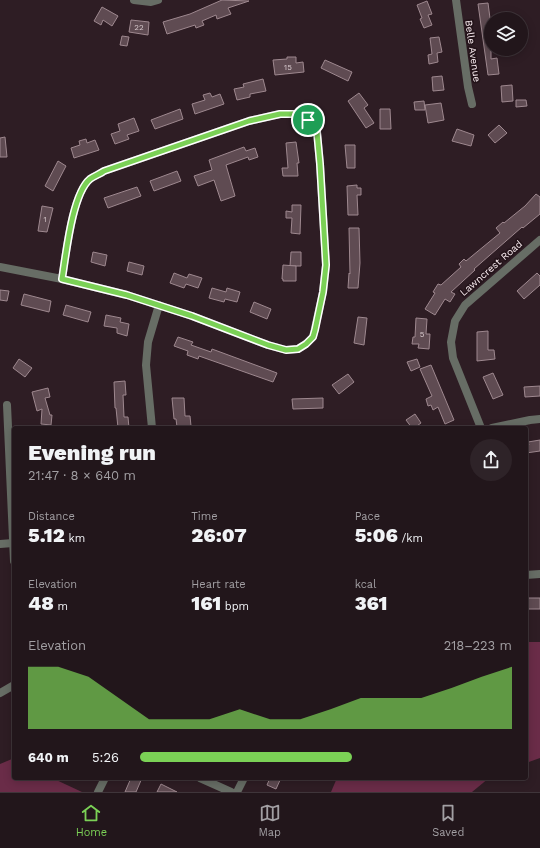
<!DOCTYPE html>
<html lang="en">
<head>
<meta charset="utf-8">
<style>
  body { margin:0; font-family:"Work Sans",sans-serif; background:#2e2328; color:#f1f3f6; height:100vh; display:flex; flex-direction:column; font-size:15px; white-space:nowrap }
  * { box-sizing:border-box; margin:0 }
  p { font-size:13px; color:#a29fa3 }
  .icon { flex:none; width:22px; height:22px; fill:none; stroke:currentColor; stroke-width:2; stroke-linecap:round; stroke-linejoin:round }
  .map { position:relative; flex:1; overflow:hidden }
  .drawer { position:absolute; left:12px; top:426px; width:516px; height:354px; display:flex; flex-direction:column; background:#22161b; border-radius:4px; box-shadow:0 2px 10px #0003,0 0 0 1px #3f353a }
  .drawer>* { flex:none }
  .buttons { position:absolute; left:484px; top:12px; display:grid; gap:8px }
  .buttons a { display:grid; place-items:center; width:44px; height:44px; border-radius:50%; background:#22161b; box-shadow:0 2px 10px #0003,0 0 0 1px #3f353a; font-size:20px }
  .pin { position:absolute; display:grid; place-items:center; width:34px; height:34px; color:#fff; margin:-17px; border:2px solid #fff; border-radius:50%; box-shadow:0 1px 4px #0007 }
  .round { display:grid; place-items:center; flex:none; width:42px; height:42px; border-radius:21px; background:#2e2328 }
  .head { display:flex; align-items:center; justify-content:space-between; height:68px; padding:0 16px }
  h1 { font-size:22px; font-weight:800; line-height:30px }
  .metrics { display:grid; grid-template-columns:repeat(3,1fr); gap:6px; height:68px; padding:4px 16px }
  .metrics div { display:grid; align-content:center }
  .metrics b { font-size:20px; font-weight:800 }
  .metrics small { font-size:11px; font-weight:400 }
  .metrics p { font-size:11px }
  .chart { height:112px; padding:8px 16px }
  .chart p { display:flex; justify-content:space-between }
  .chart svg { width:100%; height:72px; margin-top:4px; fill:#7bd156; opacity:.7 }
  ul { padding:0 16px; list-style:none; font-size:13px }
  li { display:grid; grid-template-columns:64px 48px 1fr; align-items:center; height:30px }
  li i { height:10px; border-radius:5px; background:#7bd156 }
  .dock { display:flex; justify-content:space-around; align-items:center; height:56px; border-top:1px solid #3f353a; background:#22161b; font-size:11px; color:#a29fa3 }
  .dock a { display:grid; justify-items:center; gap:2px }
  .dock .selected { color:#7bd156 }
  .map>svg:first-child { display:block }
  .green { fill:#6a2c48 }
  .building { fill:#5f4b52; stroke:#9e888f }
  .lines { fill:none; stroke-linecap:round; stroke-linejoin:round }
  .minor { stroke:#676d65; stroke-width:8 }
  .route-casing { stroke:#fff; stroke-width:8 }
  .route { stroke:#7bd156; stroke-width:5 }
  .labels { text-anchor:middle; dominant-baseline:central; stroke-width:3.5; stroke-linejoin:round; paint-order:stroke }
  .number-label { font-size:8px; fill:#d6c8cc }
  .street-label { font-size:10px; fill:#fef1f5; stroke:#24141a }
</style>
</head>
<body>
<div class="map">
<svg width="540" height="792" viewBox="0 0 540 792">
  <rect width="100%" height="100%" fill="#2e1d24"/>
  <g class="green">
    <path d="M526,642h14v116l-14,5z"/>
    <path d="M12,759l2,1v18h38l30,14h-82v-28z"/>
    <path d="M337,778h152l-17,14h-141z"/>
  </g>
  <g class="building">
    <path d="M222,0l27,1 -21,7 3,6 -14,5 -1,-4 -14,6 2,4 -8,3 -1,-3 -28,9 -4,-12 27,-8z"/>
    <path d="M427,1l5,13 -4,1 4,10 -8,3 -4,-9 2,-1 -5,-13z"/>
    <path d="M488,3l3,23v33l6,-1 2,16 -11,1 -10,-71z"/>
    <path d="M102,7l16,9 -6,10 -9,-6 -2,5 -7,-4z"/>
    <path d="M131,20l18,2 -1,13 -19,-3z"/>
    <path d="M122,36l7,1 -2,9 -7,-1z"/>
    <path d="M439,37l3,15 -5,1 1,9 -9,2 -1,-9 4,-1 -2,-16z"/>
    <path d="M287,57h9v6l7,-1 1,10 -29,3 -2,-15 14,-1z"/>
    <path d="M325,60l27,12 -4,9 -27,-13z"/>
    <path d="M442,76l2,14 -11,1 -1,-14z"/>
    <path d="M263,79l3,12 -16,3v3l-13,3 -3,-11 10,-2 -1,-3z"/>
    <path d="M512,85l1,16 -11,1 -1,-16z"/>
    <path d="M210,93l2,4 8,-3 4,10 -29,10 -3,-10 13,-4 -2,-5z"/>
    <path d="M359,93l9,12 -4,3 10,15 -8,5 -18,-27z"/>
    <path d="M516,100h10l1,6 -11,1z"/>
    <path d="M424,101l1,9h-10l-1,-8z"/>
    <path d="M441,103l3,17 -16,3 -3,-18z"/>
    <path d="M180,109l3,10 -28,10 -4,-9z"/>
    <path d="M380,109h10l1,20h-11z"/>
    <path d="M134,118l5,13 -12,4 2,4 -14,5 -4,-10 9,-3 -2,-7z"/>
    <path d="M499,125l8,8 -12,10 -7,-8z"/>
    <path d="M457,129l17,6 -3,11 -19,-5z"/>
    <path d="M5,137l2,20h-7v-19z"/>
    <path d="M86,139l1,4 8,-3 4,10 -25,8 -3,-10 9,-3 -1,-4z"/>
    <path d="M296,142l3,21h-2l1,13h-15l-1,-8h6l-2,-25z"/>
    <path d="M345,145h10v23h-8z"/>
    <path d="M244,147l2,4 9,-3 3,9 -9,3 -1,-3 -22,8 9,31 -14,5 -7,-21 -16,6 -4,-10 18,-6 -3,-10z"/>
    <path d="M58,161l8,5 -13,25 -8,-5z"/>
    <path d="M177,171l4,10 -27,10 -4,-10z"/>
    <path d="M357,185v3h4v7h-4l1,20h-10l-1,-29z"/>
    <path d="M137,187l4,9 -33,12 -4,-10z"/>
    <path d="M536,194l4,3v17l-17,14 -1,-1 -48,42 1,1 -24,22 4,2 -5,8 -5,-3 -10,16 -10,-6 10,-16 -2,-1 5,-8 3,1 20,-18 -2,-3 5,-5 2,2 34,-28 -4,-5 7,-6 1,1 21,-17z"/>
    <path d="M292,205h9l-1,29 -9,-1 1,-15h-6v-7l6,1z"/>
    <path d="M42,206l11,2 -6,24 -9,-1z"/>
    <path d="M349,228h10l1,35 -2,25h-10l1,-15 1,1z"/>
    <path d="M93,252l14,3 -2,11 -14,-4z"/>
    <path d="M291,252h10v14h-11z"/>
    <path d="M129,262l15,4 -2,9 -15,-4z"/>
    <path d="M283,265l13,1v15h-13v-2h-1z"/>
    <path d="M174,273l13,5 2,-4 13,4 -4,10 -12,-4 -2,4 -14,-5z"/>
    <path d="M537,273l3,3v9l-16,14 -7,-8z"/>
    <path d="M212,288l14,4 1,-4 13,4 -3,10 -12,-3 -1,3 -15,-4z"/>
    <path d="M0,290l9,1 -2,10 -7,-1z"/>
    <path d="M24,294l27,7 -2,11 -28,-7z"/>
    <path d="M254,302l17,7 -4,10 -17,-7z"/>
    <path d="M66,305l25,7 -3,10 -25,-7z"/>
    <path d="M106,315l15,3 -1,4 9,2 -2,12 -10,-3v-5l-13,-2z"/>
    <path d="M358,317l9,1 -3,27 -10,-2z"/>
    <path d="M416,318l11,1 -1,15h4l-1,15 -11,-1 1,-4h-7l1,-7h2z"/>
    <path d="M488,331v19h6l1,9 -18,2v-29z"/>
    <path d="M178,337l15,5 -2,3 20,7 1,-3 65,24 -4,9 -74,-26 -1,3 -11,-4 1,-4 -14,-5z"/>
    <path d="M19,359l13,9 -7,9 -12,-9z"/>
    <path d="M417,359l3,8 -9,4 -4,-9z"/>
    <path d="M431,365l23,55 -9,4 -7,-17 -5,3 -2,-5 -3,1 -2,-7 6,-3 -12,-27z"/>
    <path d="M493,373l10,22 -10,4 -10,-22z"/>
    <path d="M348,374l6,8 -15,12 -7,-9z"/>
    <path d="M125,381l1,14h-3l1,22h4l1,11h-11l-2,-20h-1l-1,-26z"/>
    <path d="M540,386v10l-15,1 -1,-10z"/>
    <path d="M48,388l2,9 -5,1 5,17h2l-1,10 -10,-1 1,-15 -5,2 -5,-19z"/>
    <path d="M172,398h12l1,18h5l1,10 -14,1 -1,-8h-2z"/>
    <path d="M323,398v10l-30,1 -1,-10z"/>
    <path d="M415,414l6,9 -7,5h-2l-6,-8z"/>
    <path d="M540,440v11l-14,2v-7l3,-1 -1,-3z"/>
    <rect x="526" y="598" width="14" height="11"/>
    <path d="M131,778h11l-6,14h-11z"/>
    <path d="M270,778h11l-5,11 -9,-4z"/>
    <path d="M161,784l16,8h-20z"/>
  </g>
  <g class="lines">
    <g class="minor">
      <path d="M134,0l17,2 7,-2"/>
      <path d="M456,0l12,87 4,17"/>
      <path d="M0,267l62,12 65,16 65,21 76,29 18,5 12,-1 8,-5 7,-7 10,-45 3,-27 -6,-101 -3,-32 -9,-12 -12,-6h-16l-31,7 -145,50c-4,3 -10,5 -14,8 -18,15 -24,76 -28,100"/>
      <path d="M7,405l7,156"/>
      <path d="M152,428l-6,-63 2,-23 11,-37"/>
      <path d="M481,428l-28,-70 -2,-16 4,-21 10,-16 75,-65"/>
      <path d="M492,428l38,-8 10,-1"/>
      <path d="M0,544l13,-1"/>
      <path d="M526,575l14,-1"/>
      <path d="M0,693l14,-8"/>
      <path d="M200,778l31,14"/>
      <path d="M98,792l7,-14"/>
      <path d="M237,792l7,-14"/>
    </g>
  </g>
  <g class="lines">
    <g class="route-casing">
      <path id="route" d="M280,114h16l12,6 9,12 3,32 6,101 -3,27 -8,38 -2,7 -7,7 -8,5 -12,1 -18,-5 -76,-29 -65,-21 -65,-16c4,-24 10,-85 28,-100 4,-3 10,-5 14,-8l145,-50z"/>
    </g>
    <use href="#route" class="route"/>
  </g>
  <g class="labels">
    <g class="number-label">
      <text x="139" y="27">22</text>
      <text x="288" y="67">15</text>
      <text x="45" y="219">1</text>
      <text x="422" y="334">5</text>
    </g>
    <g class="street-label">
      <text transform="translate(473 51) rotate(82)">Belle Avenue</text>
      <text transform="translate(491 268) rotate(-41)">Lawncrest Road</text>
    </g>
  </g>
</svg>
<div class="buttons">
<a><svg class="icon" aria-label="layers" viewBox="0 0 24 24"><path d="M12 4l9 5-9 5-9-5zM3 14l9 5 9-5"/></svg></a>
</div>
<div class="pin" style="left:308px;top:120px;background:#1e9e55"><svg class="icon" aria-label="arrive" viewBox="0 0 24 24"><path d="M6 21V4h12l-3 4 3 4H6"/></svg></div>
<section class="drawer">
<div class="head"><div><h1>Evening run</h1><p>21:47 · 8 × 640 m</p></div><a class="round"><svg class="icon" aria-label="share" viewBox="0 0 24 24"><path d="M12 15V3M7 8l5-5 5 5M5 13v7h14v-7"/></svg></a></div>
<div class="metrics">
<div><p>Distance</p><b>5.12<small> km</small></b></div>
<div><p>Time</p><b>26:07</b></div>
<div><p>Pace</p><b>5:06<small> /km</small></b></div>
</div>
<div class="metrics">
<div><p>Elevation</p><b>48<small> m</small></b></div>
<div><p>Heart rate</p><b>161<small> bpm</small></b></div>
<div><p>kcal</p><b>361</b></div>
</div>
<div class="chart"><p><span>Elevation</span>218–223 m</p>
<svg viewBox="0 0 160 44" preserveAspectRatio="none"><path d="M0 44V6L10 6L20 12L30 25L40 38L50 38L60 38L70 32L80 38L90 38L100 32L110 25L120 25L130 25L140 19L150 12L160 6V44z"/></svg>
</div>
<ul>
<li><b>640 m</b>5:26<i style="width:57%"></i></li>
</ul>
</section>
</div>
<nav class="dock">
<a class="selected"><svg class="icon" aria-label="home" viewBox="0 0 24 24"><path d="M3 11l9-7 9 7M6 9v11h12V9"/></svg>Home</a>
<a><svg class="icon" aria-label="map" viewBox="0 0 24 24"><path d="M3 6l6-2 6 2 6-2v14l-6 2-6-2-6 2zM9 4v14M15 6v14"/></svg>Map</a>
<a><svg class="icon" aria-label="saved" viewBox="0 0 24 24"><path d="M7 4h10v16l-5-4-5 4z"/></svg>Saved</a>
</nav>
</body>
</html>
